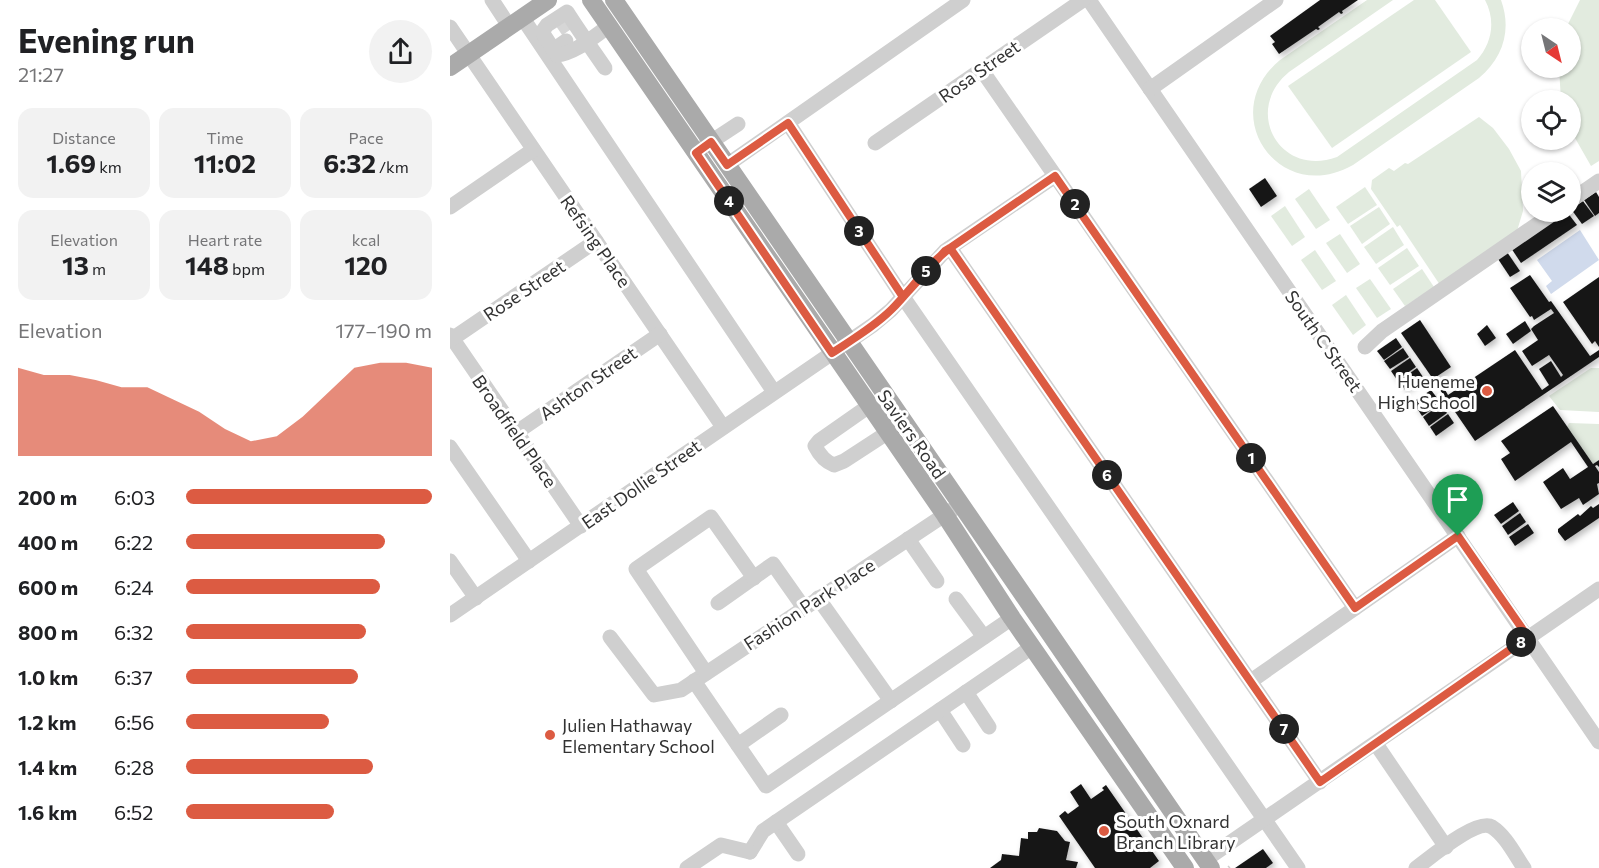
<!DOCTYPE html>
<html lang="en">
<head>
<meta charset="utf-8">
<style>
  body { margin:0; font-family:Commissioner,sans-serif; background:#f2f2f2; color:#202124; height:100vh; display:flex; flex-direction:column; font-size:22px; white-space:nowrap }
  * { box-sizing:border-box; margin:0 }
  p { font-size:20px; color:#757577 }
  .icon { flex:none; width:33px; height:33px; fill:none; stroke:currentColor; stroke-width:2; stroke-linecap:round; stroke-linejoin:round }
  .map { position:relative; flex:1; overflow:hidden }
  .sheet { display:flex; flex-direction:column; background:#fff; width:450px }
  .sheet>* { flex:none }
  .needle { width:39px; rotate:145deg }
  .fabs { position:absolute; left:1071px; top:18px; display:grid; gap:12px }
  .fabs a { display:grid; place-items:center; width:60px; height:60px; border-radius:50%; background:#fff; box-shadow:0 2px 4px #0004; font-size:30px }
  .pin { position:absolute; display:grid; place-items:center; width:51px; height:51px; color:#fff; margin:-62px -26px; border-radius:50% 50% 50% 0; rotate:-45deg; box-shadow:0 0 6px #0007 }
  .pin .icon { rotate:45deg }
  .km { position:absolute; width:30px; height:30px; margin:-15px; border-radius:50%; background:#222; color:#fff; font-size:16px; line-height:30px; text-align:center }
  .round { display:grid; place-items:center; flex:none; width:63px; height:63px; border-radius:32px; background:#f2f2f2 }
  .headline { display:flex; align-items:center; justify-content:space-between; height:102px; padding:0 18px }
  h1 { font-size:33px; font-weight:700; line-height:45px }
  .metrics { display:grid; grid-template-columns:repeat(3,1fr); gap:9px; height:102px; padding:6px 18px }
  .metrics div { display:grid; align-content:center; border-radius:15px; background:#f2f2f2; text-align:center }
  .metrics b { font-size:26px; font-weight:700 }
  .metrics small { font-size:16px; font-weight:400 }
  .metrics p { font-size:16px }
  .chart { height:168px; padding:12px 18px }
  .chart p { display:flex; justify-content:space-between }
  .chart svg { width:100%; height:108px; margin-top:6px; fill:#dc5b42; opacity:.7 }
  ul { padding:0 18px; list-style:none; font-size:20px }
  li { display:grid; grid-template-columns:96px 72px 1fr; align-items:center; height:45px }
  li i { height:15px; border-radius:8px; background:#dc5b42 }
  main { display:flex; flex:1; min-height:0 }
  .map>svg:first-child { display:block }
  .green { fill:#e2ebdf }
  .water { fill:#d0daec }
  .building { fill:#191919; filter:url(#shadow) }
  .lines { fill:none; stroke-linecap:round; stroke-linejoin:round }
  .minor-tunnel { stroke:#d6d6d6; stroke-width:15; stroke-dasharray:15 8; stroke-linecap:butt }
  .path { stroke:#ccc; stroke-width:1.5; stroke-dasharray:3 3; stroke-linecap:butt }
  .minor { stroke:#cfcfcf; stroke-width:15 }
  .major { stroke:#aaa; stroke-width:18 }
  .route-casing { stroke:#fff; stroke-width:12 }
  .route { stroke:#dc5b42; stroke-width:8 }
  .poi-dot { fill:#dc5b42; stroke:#fff; stroke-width:2 }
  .labels { text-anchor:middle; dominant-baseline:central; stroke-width:6; stroke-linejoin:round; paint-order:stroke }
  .street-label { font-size:18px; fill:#323232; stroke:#fff }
  .poi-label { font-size:18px; fill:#323232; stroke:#fff; text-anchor:start }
</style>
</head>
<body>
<main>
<section class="sheet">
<div class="headline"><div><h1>Evening run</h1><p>21:27</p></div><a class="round"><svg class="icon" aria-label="share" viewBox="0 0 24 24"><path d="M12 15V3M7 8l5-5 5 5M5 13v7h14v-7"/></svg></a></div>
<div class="metrics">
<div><p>Distance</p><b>1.69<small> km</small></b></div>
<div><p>Time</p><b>11:02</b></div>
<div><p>Pace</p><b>6:32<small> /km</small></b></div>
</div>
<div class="metrics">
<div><p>Elevation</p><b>13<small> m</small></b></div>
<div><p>Heart rate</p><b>148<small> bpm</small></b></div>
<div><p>kcal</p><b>120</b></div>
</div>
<div class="chart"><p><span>Elevation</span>177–190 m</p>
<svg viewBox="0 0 160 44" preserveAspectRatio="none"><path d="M0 44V8L10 11L20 11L30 13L40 16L50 16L60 21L70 26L80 33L90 38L100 36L110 28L120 18L130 8L140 6L150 6L160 8V44z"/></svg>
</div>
<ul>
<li><b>200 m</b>6:03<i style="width:100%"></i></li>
<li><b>400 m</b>6:22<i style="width:81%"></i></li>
<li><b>600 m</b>6:24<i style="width:79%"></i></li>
<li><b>800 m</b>6:32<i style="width:73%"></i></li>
<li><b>1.0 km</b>6:37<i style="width:70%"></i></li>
<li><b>1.2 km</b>6:56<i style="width:58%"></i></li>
<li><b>1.4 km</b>6:28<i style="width:76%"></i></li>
<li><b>1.6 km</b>6:52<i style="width:60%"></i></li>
</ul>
</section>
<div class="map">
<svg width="1149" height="868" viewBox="0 0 1149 868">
  <defs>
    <filter id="shadow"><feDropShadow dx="3" dy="3" stdDeviation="3" flood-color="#0004"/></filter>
  </defs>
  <rect width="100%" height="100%" fill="#fff"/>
  <g class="green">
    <path d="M917,0h26l-104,72c-47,39 -9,106 48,85l140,-97c15,-17 19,-39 8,-60h16c11,30 2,58 -22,78l-126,87c-74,42 -138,-51 -73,-105z"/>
    <path d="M964,0h21l36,52 -139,96 -44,-62z"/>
    <path d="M1130,0h19v161l-8,5 -20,-35 -1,-31h-9l-2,-32h11v-40h-4z"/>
    <path d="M1029,117l14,11 16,21 12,22 2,40 -6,20 -77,54 -40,-60 -3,2 -26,-38 1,-9 17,-12 5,3 11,-8 3,1z"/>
    <path d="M915,187l12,18 -29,19 -12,-17z"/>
    <path d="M859,189l21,31 -14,9 -21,-30z"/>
    <path d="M835,206l20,31 -13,9 -21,-30z"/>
    <path d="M929,207l11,17 -28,20 -12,-18z"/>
    <path d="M943,227l11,18 -28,19 -12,-17z"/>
    <path d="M890,234l20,30 -13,9 -21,-30z"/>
    <path d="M957,248l12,18 -29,19 -12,-17z"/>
    <path d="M865,250l21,31 -14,9 -21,-30z"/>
    <path d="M972,269l12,18 -29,19 -12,-17z"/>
    <path d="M920,279l21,30 -14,9 -21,-30z"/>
    <path d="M896,295l20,30 -13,10 -21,-30z"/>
    <path d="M1141,368h8v44l-39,-2 -11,-14z"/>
    <path d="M1119,423l30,1v36l-6,4 -26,-37z"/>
  </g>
  <path class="water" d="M1130,230l19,30 -48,34 -5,-8 6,-5 -15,-21z"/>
  <g class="building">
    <path d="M870,0h38l-16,11 1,2 -2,1 -2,-2 -21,15 2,2 -2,1 -2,-1 -37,25 -7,-10 3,-2 -5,-6z"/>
    <path d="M815,178l12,18 -16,11 -12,-18z"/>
    <path d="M1146,192l3,5v16l-4,3 -11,-16z"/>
    <path d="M1133,201l11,15 -12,8 -11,-15z"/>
    <path d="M1114,212h3l10,13 -56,38 -10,-15z"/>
    <path d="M1057,252l13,19 -10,6 -12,-18z"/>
    <path d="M1080,275l19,27 2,-1 39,55 9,-6v7l-124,84 -35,-51 4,-2 4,7 67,-45 27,40 7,-5 -10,-16 12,-8 10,16 2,-2 -14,-20 -17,11 -10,-15 16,-11 -7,-11 3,-3 20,-13 -3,-4 -17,11 -2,-4 -2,1 -20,-29z"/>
    <path d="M1149,277v70l-4,-6 -3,3 -29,-42z"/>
    <path d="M970,320l31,47 -18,12 -32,-46z"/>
    <path d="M1075,321l6,10 -18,13 -7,-10z"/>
    <path d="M1037,325l9,13 -11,8 -8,-12z"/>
    <path d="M946,338l6,9 -18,13 -7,-9z"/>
    <path d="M953,348l6,9 -19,12 -6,-8z"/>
    <path d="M960,358l6,9 -19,13 -6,-9z"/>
    <path d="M967,368l6,9 -18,13 -6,-9z"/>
    <path d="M981,390l10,13 -19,13 -9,-14z"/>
    <path d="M991,404l6,9 -18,13 -6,-9z"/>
    <path d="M1103,406l40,58 6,-4v7l-2,-2 -2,1 4,6v11l-2,1 2,10 -16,11 -4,-7 -18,11 -18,-27 20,-14 7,11 18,-12 -17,-25 -56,39 -14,-22 9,-6 -9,-12z"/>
    <path d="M998,414l6,9 -18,13 -6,-9z"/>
    <path d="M1063,502l6,9 -18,13 -7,-9z"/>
    <path d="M1149,504v14l-34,23 -7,-9v-3l20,-15 2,2 11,-10 2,2z"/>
    <path d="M1070,513l6,9 -18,13 -6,-9z"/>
    <path d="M1078,524l6,9 -19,13 -6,-9z"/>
    <path d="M631,784l10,15 13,-9 -2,-2 4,-3 53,76 -9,7h-55l-36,-52 6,-5 3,3 11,-8 -9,-14z"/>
    <path d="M589,828l18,3 8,10 5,1 -4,18 12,2 -2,6h-86l11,-8 1,-6 17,2 2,-18 7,1v-7h9z"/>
    <path d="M813,849l10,14 -7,5h-31z"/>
  </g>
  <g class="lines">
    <path class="minor-tunnel" d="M108,29l10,-7"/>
    <path class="path" d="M778,866l2,2"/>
    <g class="minor">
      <path d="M42,0l17,26"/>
      <path d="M639,0l510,742"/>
      <path d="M72,17l252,375"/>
      <path d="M0,27l273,400"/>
      <path d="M103,50l13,-9"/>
      <path d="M155,68c-13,-19 -26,-37 -38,-56l-20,13 -5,7 15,23c19,-2 36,-18 52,-29"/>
      <path d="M531,69l374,539"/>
      <path d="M700,89l126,-89"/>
      <path d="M338,123l115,174 395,571"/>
      <path d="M425,143l208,-143"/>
      <path d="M253,147l35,-23"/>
      <path d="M277,165l236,-165"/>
      <path d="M1120,201l29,-20"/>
      <path d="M0,207l83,-57"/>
      <path d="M500,248l370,534"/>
      <path d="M0,335l131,191"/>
      <path d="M2,339l144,-98"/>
      <path d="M915,347l17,-16 173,-119"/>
      <path d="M419,406l-50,35 -4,5c4,8 11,16 19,19l10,-4 43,-28"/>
      <path d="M67,432l143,-98"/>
      <path d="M0,447l79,114"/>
      <path d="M458,539l29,42"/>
      <path d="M0,561l26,37"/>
      <path d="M368,598l73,103"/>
      <path d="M506,599l28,38"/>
      <path d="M268,603l55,-39 31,44"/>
      <path d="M0,615l423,-290 18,-15 54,-59 110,-75"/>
      <path d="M160,637l44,58 27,-5 280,-186"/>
      <path d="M256,673l-70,-104 75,-52 43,61"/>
      <path d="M244,681l72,105 246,-168"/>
      <path d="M801,681l207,-145"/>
      <path d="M516,692l23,35"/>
      <path d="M490,710l23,35"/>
      <path d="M926,744l70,103"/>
      <path d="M288,745l43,-30"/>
      <path d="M326,822l22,32"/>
      <path d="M300,852l13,-21 269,-184"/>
      <path d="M755,860l394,-271"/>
      <path d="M237,868l34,-23 29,7"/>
      <path d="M966,868c14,-10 61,-50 76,-41 14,9 23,28 32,41"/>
    </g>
    <g class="major">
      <path d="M141,0l354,515 67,103 173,250"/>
      <path d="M164,0l597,868"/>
      <path d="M0,67l98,-67"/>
    </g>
  </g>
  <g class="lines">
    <g class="route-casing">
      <path id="route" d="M1008,536l-103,72 -300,-432 -105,72 -5,3 -42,46 -115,-174 -61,42 -16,-23 -15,11 136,200c21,-14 43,-27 60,-44 20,-20 35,-44 58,-61l370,534 208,-145 -70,-101"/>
    </g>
    <use href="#route" class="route"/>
  </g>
  <g class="poi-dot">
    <circle cx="1037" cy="391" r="6"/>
    <circle cx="100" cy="735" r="6"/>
    <circle cx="654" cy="831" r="6"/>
  </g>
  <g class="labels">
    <g class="street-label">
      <text transform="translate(529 71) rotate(-35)">Rosa Street</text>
      <text transform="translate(146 241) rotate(55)">Refsing Place</text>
      <text transform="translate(74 290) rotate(-34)">Rose Street</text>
      <text transform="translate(874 341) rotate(55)">South C Street</text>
      <text transform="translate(138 383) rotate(-35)">Ashton Street</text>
      <text transform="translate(65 431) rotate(55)">Broadfield Place</text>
      <text transform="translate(462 434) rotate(55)">Saviers Road</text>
      <text transform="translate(191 484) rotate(-35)">East Dollie Street</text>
      <text transform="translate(359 604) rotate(-33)">Fashion Park Place</text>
    </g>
    <g class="poi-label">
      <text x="1025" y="381" text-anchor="end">Hueneme<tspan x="1025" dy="21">High School</tspan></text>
      <text x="112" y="725">Julien Hathaway<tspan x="112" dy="21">Elementary School</tspan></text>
      <text x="666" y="821">South Oxnard<tspan x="666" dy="21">Branch Library</tspan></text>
    </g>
  </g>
</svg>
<div class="fabs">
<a><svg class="needle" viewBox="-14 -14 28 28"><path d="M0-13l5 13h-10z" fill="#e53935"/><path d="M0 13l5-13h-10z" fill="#757577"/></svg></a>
<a><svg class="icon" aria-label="locate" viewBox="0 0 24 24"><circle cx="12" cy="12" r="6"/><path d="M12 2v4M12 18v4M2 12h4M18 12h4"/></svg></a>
<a><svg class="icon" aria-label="layers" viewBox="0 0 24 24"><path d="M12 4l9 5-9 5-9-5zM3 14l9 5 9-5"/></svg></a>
</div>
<div class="pin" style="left:1008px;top:536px;background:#1e9e55"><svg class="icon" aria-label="arrive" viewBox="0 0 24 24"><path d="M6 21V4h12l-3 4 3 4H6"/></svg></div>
<b class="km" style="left:801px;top:458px">1</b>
<b class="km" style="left:625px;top:204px">2</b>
<b class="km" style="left:409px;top:231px">3</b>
<b class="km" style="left:279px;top:201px">4</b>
<b class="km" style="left:476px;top:271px">5</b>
<b class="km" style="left:657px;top:475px">6</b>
<b class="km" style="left:834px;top:729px">7</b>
<b class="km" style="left:1071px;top:642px">8</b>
</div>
</main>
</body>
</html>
